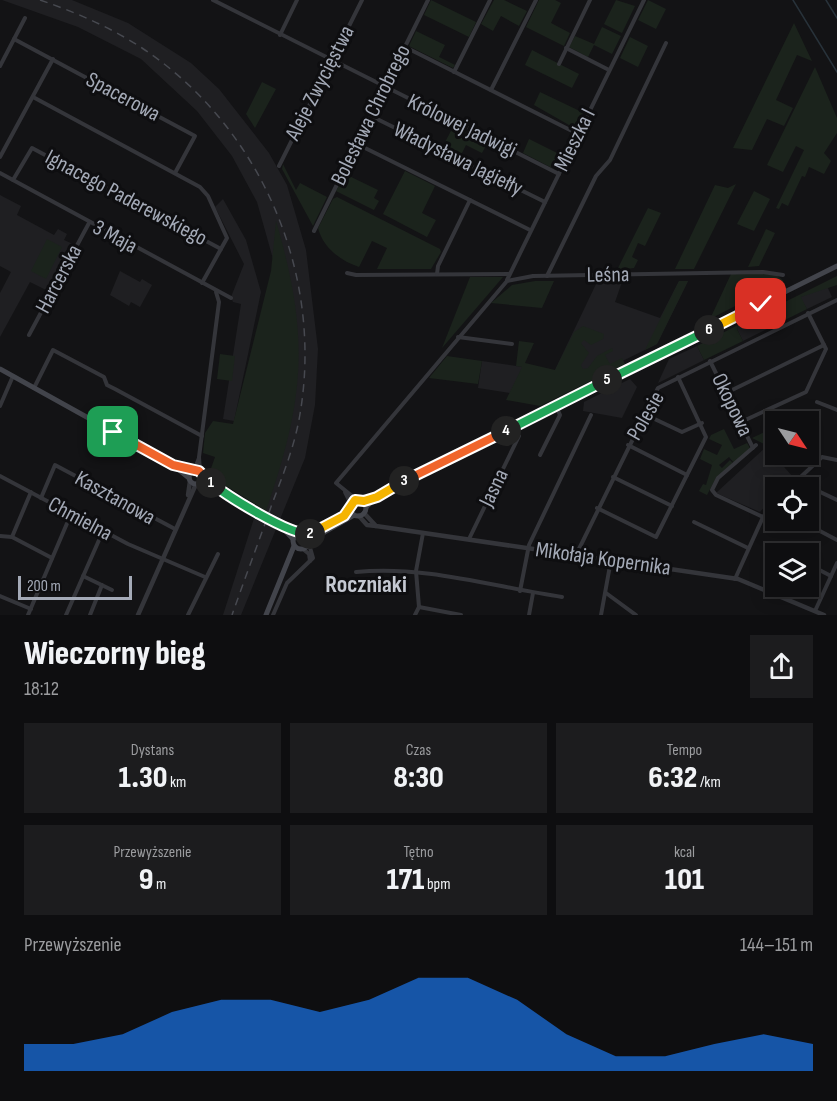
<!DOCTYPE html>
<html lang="pl">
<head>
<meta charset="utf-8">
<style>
  body { margin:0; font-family:"Sofia Sans Condensed",sans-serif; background:#1c1c1e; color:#f1f3f6; height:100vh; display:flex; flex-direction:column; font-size:22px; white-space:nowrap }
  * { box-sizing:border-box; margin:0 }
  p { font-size:20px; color:#9b9c9f }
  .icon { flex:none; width:33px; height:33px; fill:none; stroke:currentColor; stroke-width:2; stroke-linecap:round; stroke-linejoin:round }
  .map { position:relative; height:615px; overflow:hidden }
  .panel { display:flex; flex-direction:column; background:#0e0e10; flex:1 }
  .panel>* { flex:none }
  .needle { width:39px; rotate:125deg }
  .fabs { position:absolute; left:765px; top:411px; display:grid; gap:12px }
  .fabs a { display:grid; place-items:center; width:54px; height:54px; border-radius:0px; background:#0e0e10; box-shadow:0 3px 15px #0003,0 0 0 2px #2e2e30; font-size:30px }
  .scale { position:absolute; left:18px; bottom:15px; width:114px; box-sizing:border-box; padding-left:6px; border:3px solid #a4aab7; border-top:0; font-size:16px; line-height:21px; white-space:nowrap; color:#a4aab7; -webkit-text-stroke:4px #0e0e10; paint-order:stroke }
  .pin { position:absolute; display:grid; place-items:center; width:51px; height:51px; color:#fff; margin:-26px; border-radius:12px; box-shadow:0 3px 9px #0006 }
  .km { position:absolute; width:30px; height:30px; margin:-15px; border-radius:50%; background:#222; color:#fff; font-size:16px; line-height:30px; text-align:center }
  .round { display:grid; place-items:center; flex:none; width:63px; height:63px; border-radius:0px; background:#1c1c1e }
  .summary { display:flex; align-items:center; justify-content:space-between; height:102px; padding:0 24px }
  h1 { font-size:33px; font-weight:800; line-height:45px }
  .stats { display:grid; grid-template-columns:repeat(3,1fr); gap:9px; height:102px; padding:6px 24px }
  .stats div { display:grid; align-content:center; border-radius:0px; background:#1c1c1e; text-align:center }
  .stats b { font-size:30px; font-weight:800 }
  .stats small { font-size:16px; font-weight:400 }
  .stats p { font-size:16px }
  .chart { height:168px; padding:12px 24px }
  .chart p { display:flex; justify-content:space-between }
  .chart svg { width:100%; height:108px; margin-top:6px; fill:#1a73e8; opacity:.7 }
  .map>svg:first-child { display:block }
  .built { fill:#1f1f22 }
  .green { fill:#1b231c }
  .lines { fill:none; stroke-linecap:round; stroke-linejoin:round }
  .stream { stroke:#28323a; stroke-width:1.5 }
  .minor { stroke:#34353a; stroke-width:4 }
  .tertiary { stroke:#34353a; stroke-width:4.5 }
  .secondary { stroke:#42444b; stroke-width:5 }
  .rail { stroke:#474950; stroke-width:1.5; stroke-dasharray:8 6; stroke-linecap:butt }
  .secondary-bridge { stroke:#42444b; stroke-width:5 }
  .split-1-casing { stroke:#fff; stroke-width:12 }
  .split-2-casing { stroke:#fff; stroke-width:12 }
  .split-3-casing { stroke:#fff; stroke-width:12 }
  .split-4-casing { stroke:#fff; stroke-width:12 }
  .split-5-casing { stroke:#fff; stroke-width:12 }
  .split-6-casing { stroke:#fff; stroke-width:12 }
  .split-7-casing { stroke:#fff; stroke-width:12 }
  .split-1 { stroke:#f0652b; stroke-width:8 }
  .split-2 { stroke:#22a559; stroke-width:8 }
  .split-3 { stroke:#f5b400; stroke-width:8 }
  .split-4 { stroke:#f0652b; stroke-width:8 }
  .split-5 { stroke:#22a559; stroke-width:8 }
  .split-6 { stroke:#22a559; stroke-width:8 }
  .split-7 { stroke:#f5b400; stroke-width:8 }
  .labels { text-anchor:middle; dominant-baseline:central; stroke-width:6; stroke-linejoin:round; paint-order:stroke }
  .street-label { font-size:22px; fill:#a4aab7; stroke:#0e0e10 }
  .neighbourhood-label { font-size:24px; font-weight:bold; fill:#c5c9d2; stroke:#0e0e10 }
</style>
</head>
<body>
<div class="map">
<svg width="837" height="615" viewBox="0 0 837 615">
  <rect width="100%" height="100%" fill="#131315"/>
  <g class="built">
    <path d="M2,0h70l56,23 63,40 28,26 50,64 18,32 19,65 12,99 -3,56 -10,53 -64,157h-18l53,-165 6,-159 -25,-89 -25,-46 -35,-45 -56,-52 -63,-32z"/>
    <path d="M0,195l21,11 -4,9 37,20 4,-6 9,5 -3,6 9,4 -25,47 -18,-9 -30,55v-44l11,-21 -11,-6z"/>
    <path d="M223,199l23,41 15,52 -27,129 -11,-2 18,-115 -8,-2 -2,-5 13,-33 -29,-57z"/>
    <path d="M120,271l20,11 2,-3 10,6 -12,22 -9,-5 -2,4 -19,-11z"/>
    <path d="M679,281h9l-31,63 -79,39 -23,-13 42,-88h25l-7,20 45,16z"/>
    <path d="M827,286l5,11 -25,12 -7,-12z"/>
    <path d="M778,306l7,14 -42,21 -6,-12 1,-4z"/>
    <path d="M697,346l7,14 -46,23 11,-24z"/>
    <path d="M482,361l41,6 -13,26 -32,-5z"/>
    <path d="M630,379l7,8 -15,31 -39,-7 1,-9z"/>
    <path d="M766,447l28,31 -10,9 -8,1 -1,7 -15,17 -44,-19z"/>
  </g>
  <g class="green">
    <path d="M431,0l45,22 -7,15 -45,-22z"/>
    <path d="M494,0h10l23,11 -8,15 -18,-10 -8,15 -12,-7z"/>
    <path d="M539,0h16l6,3 -10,20 19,10 -6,13 -38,-19z"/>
    <path d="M616,0l19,6 -13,27 -18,-9z"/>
    <path d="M648,0l18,9 -10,20 -18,-9z"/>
    <path d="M794,23l18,38 -15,-6 -21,45 17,8 -9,18 -17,-7 -15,31 -19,-2z"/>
    <path d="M602,27l19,9 -9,18 -18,-9 -6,12 -19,-10 6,-11 19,8z"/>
    <path d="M416,31l29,14 -6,12 16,8 -2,3 -44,-22z"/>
    <path d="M630,37l18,9 -10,21 -18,-9z"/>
    <path d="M532,50l47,24 -7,14 -47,-23z"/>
    <path d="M815,67l22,51v15l-13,20 7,8 -7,13 -15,-7 -4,10 -3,-1 -14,30 -6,-3 -3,6 -3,-1 28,-58 -8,-4 -13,26 -16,-7z"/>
    <path d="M262,82l14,7 -21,39 -9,-14z"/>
    <path d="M540,92l44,21 -8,16 -42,-24z"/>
    <path d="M454,125l34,17 -6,11 -16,-8 -6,12 -18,-9z"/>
    <path d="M529,139l34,17 -6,11 -3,2 -31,-16z"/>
    <path d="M283,164l13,26 4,-7 27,14 -14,29 -31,-57z"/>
    <path d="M405,171l30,15 -13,27 14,7 -9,17 -44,-23z"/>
    <path d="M345,174l33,16 -4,8 5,3 -5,9 -38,-19z"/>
    <path d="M736,184l-42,85h-19l40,-84 13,3z"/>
    <path d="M754,191l16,8 -16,32 -17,-7z"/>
    <path d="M337,197l103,52 1,3 -10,17h-54l10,-21 -15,-7 -13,26c-18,-6 -36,-19 -41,-39l15,-29z"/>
    <path d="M648,208l13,5 -16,33 -7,-3 -6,14 6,3 -4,8 -17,2z"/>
    <path d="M276,221c34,116 29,177 -10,290l-57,-36 -2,2 -5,-12 7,9 6,-17 -12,-4 2,-20 8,-12 20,3 38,-153z"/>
    <path d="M766,229l9,4 -16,33 -11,1z"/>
    <path d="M47,239l15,8 -16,32 -15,-8z"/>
    <path d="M731,274h44l9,7 -74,38z"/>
    <path d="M837,276v9l-36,12 6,12 -22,11 -8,-14z"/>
    <path d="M470,277h33l-61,71z"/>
    <path d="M535,281h19l-12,27 -51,-5 21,-18z"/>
    <path d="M679,281h9l-31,63 -12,6z"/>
    <path d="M738,325l-1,4 6,12 -39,19 -7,-14z"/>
    <path d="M583,326l21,8 -1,5 -12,6 -7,-5 -3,3 8,10 -8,12 2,4 5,-1 9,-12 15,-8 1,3 -8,4 5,9 12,-6 3,6 -85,42 -34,-6 16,-33 -6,-1 3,-25 15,2 -9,20 30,7 19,-38z"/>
    <path d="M220,354l15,2 -3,25 -15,-2z"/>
    <path d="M447,356l35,5 -4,23 -49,-6z"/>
    <path d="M775,427l1,27 23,1 -14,12 -17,-21 -16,-8z"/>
    <path d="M724,429l10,20 13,-6 3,5 -16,15 -5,-6 -10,8 3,3 8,-8 3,3 -17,15 -9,17 -8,-4 4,-7 3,1 6,-20 -12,-6 4,-10 13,6 5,-10 -13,-6 2,-4z"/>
  </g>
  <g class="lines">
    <g class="stream">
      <path d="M793,0l44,72"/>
      <path d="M826,0l11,18"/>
    </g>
    <g class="minor">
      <path d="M213,0l346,174"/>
      <path d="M280,35l17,-35"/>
      <path d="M14,39l181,97 -20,37"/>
      <path d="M405,47l173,87"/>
      <path d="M566,48l43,22"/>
      <path d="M559,64l31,-64"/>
      <path d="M0,66l25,-48"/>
      <path d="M454,72l36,-72"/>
      <path d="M491,90l45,-90"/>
      <path d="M33,97l167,90 8,9 19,42 -25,45"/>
      <path d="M371,116l174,86"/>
      <path d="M357,144l173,86"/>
      <path d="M0,157l53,-98"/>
      <path d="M279,166l83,-166"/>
      <path d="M0,173l231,125"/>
      <path d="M13,180l19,-32 189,101"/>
      <path d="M314,231l114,-231"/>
      <path d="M347,273l9,2 153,-1"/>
      <path d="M437,274l1,-8 32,-66"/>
      <path d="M547,276l49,-100 14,-16 56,-117"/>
      <path d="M507,280l137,-280"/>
      <path d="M29,335l60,-112"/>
      <path d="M458,337l54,7"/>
      <path d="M710,361l43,87"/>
      <path d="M34,388l19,-38 51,27 3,8 8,4 87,47"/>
      <path d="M726,393l98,-48"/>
      <path d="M817,402l20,8"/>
      <path d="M0,406l13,-30"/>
      <path d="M644,414l38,18 20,-9"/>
      <path d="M741,422l65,-30 20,-43 -18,-36"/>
      <path d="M628,445l59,30"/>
      <path d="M756,445l-38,33 -6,12 4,5 47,22"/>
      <path d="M540,455l20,-40 -4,-9"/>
      <path d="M194,471l5,-13"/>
      <path d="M200,472l-1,-15 20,-155 -3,-10"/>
      <path d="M0,476l128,68 77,33"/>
      <path d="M613,477l59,29"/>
      <path d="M789,488l33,-31 15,3"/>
      <path d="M816,490l21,10"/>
      <path d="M345,492l6,12"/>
      <path d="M41,498l14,-33 120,64"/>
      <path d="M357,500l-21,-17 171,-202 26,-5 230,-4 20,3"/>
      <path d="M597,508l59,29 50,-100 -28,-60"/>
      <path d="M799,520l38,20"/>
      <path d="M694,522l54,26"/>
      <path d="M0,536l12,1"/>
      <path d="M12,537l19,-45"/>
      <path d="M12,537l40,21"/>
      <path d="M469,539l50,-103"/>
      <path d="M772,546l15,8"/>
      <path d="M303,549l6,5 1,7"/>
      <path d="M576,555l82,-167 179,-88"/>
      <path d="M808,564l23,12"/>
      <path d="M356,572c69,-7 138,15 206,25"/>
      <path d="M83,576l29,14"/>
      <path d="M735,579l28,-62 13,-17"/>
      <path d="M520,591l9,-46 62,-130"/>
      <path d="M606,593l30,22"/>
      <path d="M0,596l31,13"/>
      <path d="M419,607l42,8"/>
      <path d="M815,611l22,-48"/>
      <path d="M28,615l43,-101"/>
      <path d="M66,615l37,-84"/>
      <path d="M90,615l12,-30"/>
      <path d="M188,615l30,-61"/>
      <path d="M273,615l14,-32 26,-25 -4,-14"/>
      <path d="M415,615l4,-8 -3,-36 7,-38"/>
      <path d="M529,615l4,-22"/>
      <path d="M601,615l10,-55"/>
    </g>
    <g class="tertiary">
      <path d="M188,495l2,-14"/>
      <path d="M364,513l12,13 362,53 86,36"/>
      <path d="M359,516l8,9 9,1"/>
      <path d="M138,615l58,-131"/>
    </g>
    <g class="secondary">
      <path d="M0,369l173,96 16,13"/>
      <circle cx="196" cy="477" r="7"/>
      <path d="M202,476l53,35"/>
      <circle cx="358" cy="508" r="8"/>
      <path d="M366,507l11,-10 20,-12 440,-219"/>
      <path d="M277,524l21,10"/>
      <path d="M281,526l12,13"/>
      <circle cx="301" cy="541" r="8"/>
      <path d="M306,535l23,-10 21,-16"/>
      <path d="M309,541l45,-26"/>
      <path d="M266,615l28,-69"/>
    </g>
    <path class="rail" d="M40,0c35,12 70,27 102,48 118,78 182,225 158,366 -5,31 -17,61 -28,90 -13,37 -27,74 -40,111"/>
    <path class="secondary-bridge" d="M255,511l22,13"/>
  </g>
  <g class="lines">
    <g class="split-1-casing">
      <path id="split-1" d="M113,432l60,33 26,6 12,12"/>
    </g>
    <g class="split-2-casing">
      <path id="split-2" d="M211,483c18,14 78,52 99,51"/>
    </g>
    <g class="split-3-casing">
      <path id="split-3" d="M310,534l34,-18 11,-16 9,1 13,-4 27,-16"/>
    </g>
    <g class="split-4-casing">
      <path id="split-4" d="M404,481l102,-50"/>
    </g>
    <g class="split-5-casing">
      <path id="split-5" d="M506,431l101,-51"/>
    </g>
    <g class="split-6-casing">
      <path id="split-6" d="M607,380l102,-50"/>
    </g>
    <g class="split-7-casing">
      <path id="split-7" d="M709,330l52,-26"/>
    </g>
    <use href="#split-1" class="split-1"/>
    <use href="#split-2" class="split-2"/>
    <use href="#split-3" class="split-3"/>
    <use href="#split-4" class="split-4"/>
    <use href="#split-5" class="split-5"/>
    <use href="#split-6" class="split-6"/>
    <use href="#split-7" class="split-7"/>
  </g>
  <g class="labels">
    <g class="street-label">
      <text transform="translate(320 83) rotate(-63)">Aleje Zwycięstwa</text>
      <text transform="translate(123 97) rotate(28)">Spacerowa</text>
      <text transform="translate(371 115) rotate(-64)">Bolesława Chrobrego</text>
      <text transform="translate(462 126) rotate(26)">Królowej Jadwigi</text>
      <text transform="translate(575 140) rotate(-64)">Mieszka I</text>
      <text transform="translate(458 159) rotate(26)">Władysława Jagiełły</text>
      <text transform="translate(126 198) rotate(28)">Ignacego Paderewskiego</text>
      <text transform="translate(115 237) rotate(28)">3 Maja</text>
      <text transform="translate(608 275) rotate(-1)">Leśna</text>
      <text transform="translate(59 279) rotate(-62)">Harcerska</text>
      <text transform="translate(732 405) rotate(64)">Okopowa</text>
      <text transform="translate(646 416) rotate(-60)">Polesie</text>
      <text transform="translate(494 488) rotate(-64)">Jasna</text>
      <text transform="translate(115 498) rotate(29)">Kasztanowa</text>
      <text transform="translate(80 519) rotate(28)">Chmielna</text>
      <text transform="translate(603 559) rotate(8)">Mikołaja Kopernika</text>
    </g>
    <g class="neighbourhood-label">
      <text x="366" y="584">Roczniaki</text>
    </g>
  </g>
</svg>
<div class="fabs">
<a><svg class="needle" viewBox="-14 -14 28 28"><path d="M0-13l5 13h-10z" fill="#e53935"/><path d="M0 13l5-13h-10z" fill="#9b9c9f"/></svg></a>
<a><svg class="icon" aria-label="locate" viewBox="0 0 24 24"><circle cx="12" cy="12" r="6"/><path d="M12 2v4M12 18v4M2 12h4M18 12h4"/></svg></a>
<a><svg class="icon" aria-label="layers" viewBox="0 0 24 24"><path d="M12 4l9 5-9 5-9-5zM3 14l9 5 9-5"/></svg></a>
</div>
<div class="scale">200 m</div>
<div class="pin" style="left:113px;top:432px;background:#1e9e55"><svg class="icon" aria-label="arrive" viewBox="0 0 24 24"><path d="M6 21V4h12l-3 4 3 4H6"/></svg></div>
<div class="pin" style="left:761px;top:304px;background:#d93025"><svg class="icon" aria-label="check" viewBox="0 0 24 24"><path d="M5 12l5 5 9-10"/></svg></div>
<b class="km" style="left:211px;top:483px">1</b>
<b class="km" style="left:310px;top:534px">2</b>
<b class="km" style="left:404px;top:481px">3</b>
<b class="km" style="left:506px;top:431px">4</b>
<b class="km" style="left:607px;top:380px">5</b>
<b class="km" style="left:709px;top:330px">6</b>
</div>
<section class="panel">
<div class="summary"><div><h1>Wieczorny bieg</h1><p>18:12</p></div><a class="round"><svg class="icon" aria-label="share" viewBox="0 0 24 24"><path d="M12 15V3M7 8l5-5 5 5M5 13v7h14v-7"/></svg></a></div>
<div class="stats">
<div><p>Dystans</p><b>1.30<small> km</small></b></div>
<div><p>Czas</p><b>8:30</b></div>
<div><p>Tempo</p><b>6:32<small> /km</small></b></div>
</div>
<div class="stats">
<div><p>Przewyższenie</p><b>9<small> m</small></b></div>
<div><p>Tętno</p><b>171<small> bpm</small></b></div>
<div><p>kcal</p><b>101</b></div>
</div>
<div class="chart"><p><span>Przewyższenie</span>144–151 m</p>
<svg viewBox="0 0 160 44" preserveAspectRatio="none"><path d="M0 44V33L10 33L20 29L30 20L40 15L50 15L60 20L70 15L80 6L90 6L100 15L110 29L120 38L130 38L140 33L150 29L160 33V44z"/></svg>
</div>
</section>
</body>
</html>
